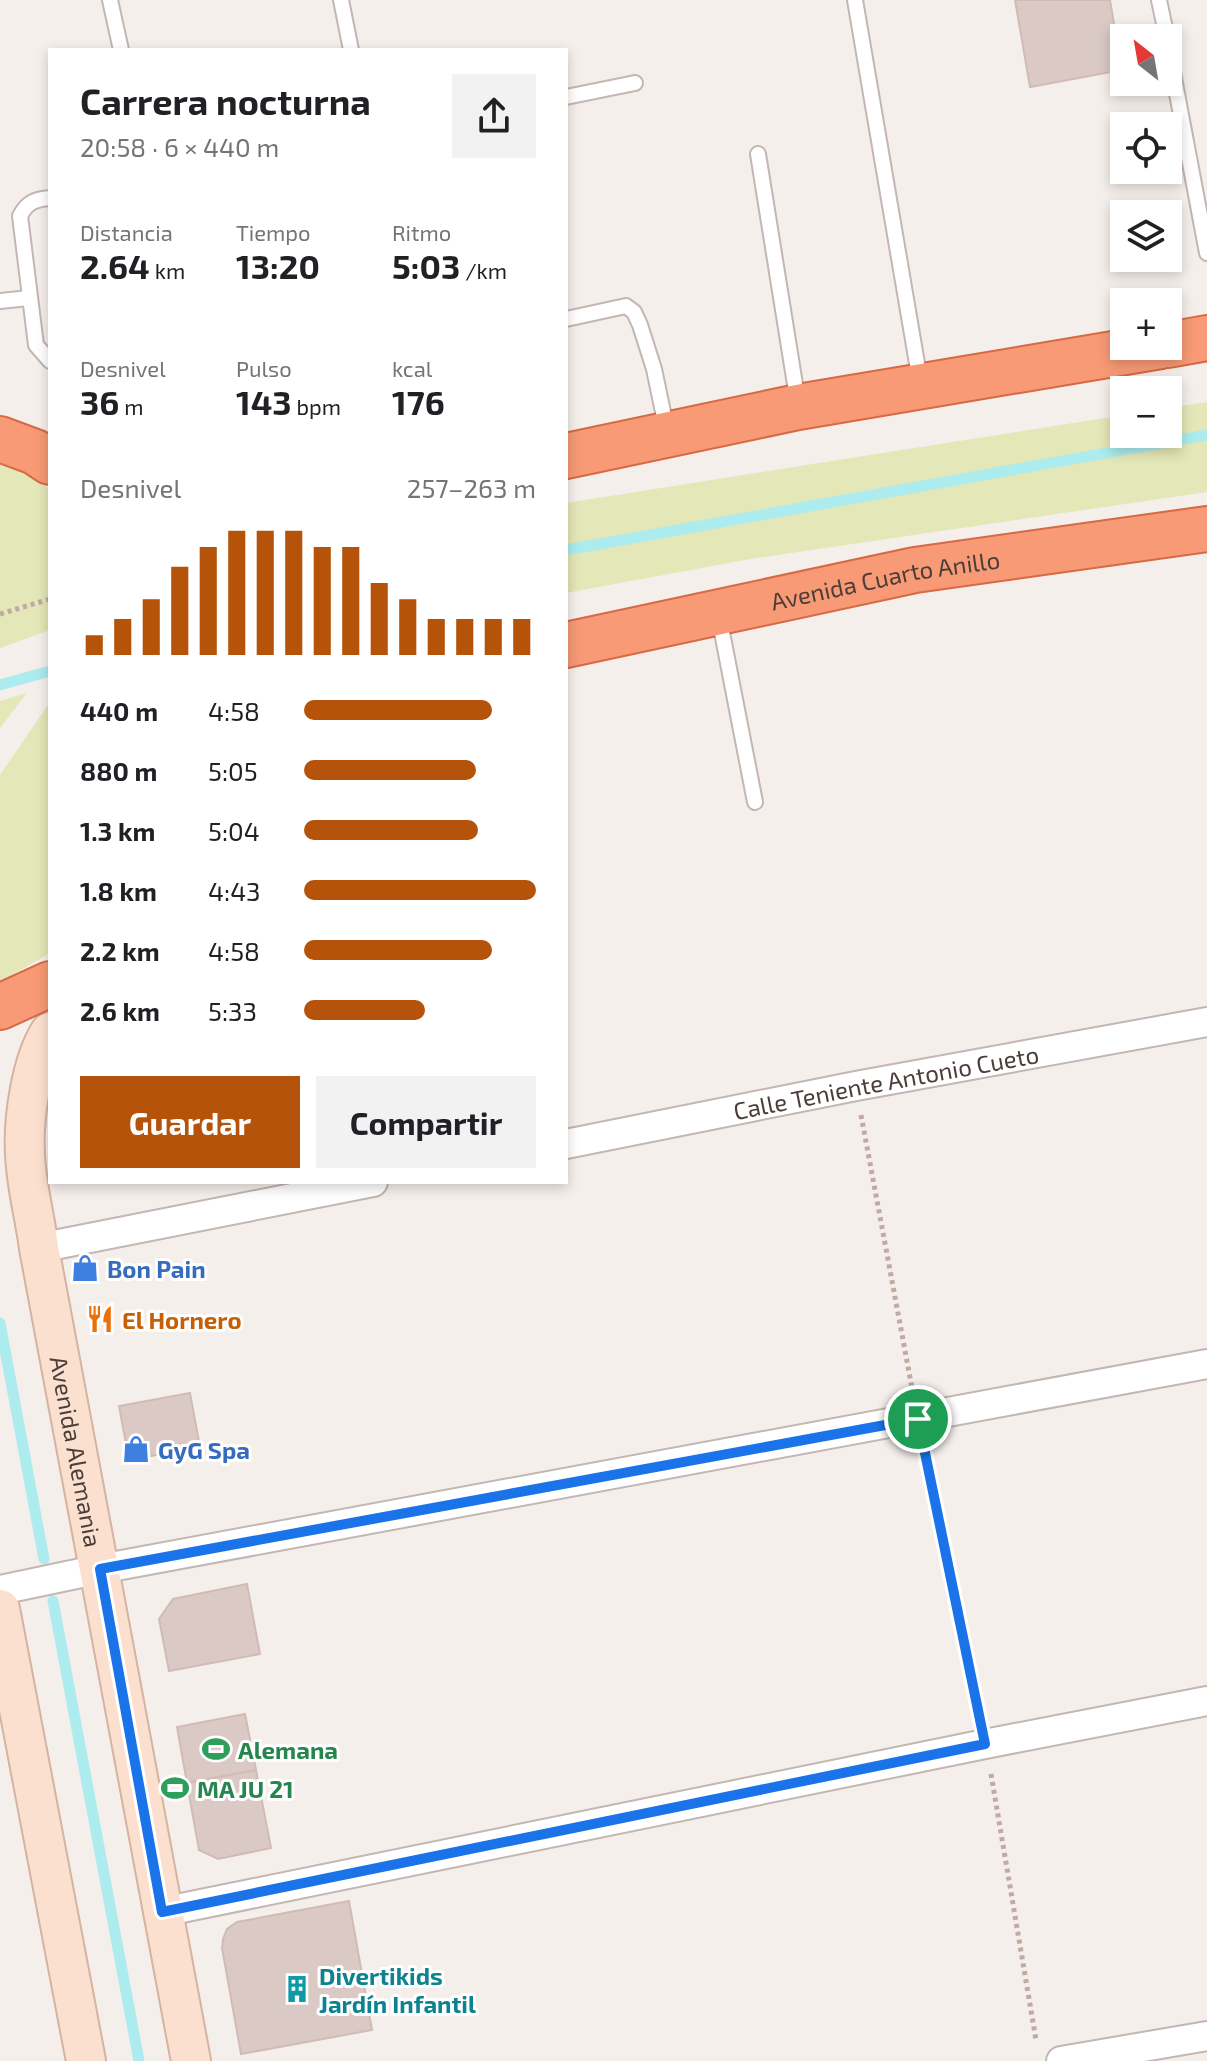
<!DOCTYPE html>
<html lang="es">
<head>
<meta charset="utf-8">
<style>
  body { margin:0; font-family:"Exo 2",sans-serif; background:#f2f2f2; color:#202124; height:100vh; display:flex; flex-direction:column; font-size:30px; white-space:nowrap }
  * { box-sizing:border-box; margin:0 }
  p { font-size:26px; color:#757577 }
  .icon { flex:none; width:44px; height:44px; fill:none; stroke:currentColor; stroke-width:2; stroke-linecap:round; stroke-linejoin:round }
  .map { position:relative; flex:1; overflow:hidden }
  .side { position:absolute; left:48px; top:48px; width:520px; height:1136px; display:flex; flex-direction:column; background:#fff; border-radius:0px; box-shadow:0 4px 12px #0003 }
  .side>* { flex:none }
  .needle { width:52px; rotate:329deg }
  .buttons { position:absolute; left:1110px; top:24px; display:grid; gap:16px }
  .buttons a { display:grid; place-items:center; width:72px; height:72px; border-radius:0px; background:#fff; box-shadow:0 4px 12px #0003; font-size:40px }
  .pin { position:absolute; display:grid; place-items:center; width:68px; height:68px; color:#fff; margin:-34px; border:4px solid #fff; border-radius:50%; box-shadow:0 2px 8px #0007 }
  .round { display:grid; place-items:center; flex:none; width:84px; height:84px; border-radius:0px; background:#f2f2f2 }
  .head { display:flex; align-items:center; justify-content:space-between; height:136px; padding:0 32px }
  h1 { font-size:36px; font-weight:700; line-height:60px }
  .stats { display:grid; grid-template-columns:repeat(3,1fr); gap:12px; height:136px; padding:8px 32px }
  .stats div { display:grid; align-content:center }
  .stats b { font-size:34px; font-weight:700 }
  .stats small { font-size:22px; font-weight:400 }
  .stats p { font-size:22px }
  .chart { height:224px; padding:16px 32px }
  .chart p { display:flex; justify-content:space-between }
  .chart svg { width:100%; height:144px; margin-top:8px; stroke:#b45309; stroke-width:6 }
  .primary-button { display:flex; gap:16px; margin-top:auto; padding:16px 32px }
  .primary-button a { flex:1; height:92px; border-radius:0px; background:#b45309; color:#fff; font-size:32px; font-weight:700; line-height:92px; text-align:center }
  .primary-button a+a { background:#f2f2f2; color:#202124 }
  ul { padding:0 32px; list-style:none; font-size:26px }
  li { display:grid; grid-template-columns:128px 96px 1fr; align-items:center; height:60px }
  li i { height:20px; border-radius:10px; background:#b45309 }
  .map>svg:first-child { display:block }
  .green { fill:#e4e7b7 }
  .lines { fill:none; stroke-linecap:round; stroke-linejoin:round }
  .stream { stroke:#acecee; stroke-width:11 }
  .building { fill:#dac9c5; stroke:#d1bcb5; stroke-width:2 }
  .lane-casing { stroke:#c4b6b2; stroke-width:18 }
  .street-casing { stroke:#c4b6b2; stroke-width:32 }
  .secondary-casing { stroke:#d6b3a0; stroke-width:42 }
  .highway-casing { stroke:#d76944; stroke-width:48 }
  .path { stroke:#c2a9a1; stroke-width:5; stroke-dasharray:4 4; stroke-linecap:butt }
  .lane { stroke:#fff; stroke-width:14 }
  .street { stroke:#fff; stroke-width:28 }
  .secondary { stroke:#fce0cf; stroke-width:38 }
  .highway { stroke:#f79a75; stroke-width:44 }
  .route-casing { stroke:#fff; stroke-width:16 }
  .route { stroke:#1a73e8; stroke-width:10 }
  .labels { text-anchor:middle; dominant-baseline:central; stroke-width:6; stroke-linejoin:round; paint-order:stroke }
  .street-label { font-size:24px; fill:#4a3d3a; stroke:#fff }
  .shop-label { font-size:24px; font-weight:bold; fill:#366cbe; stroke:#fff; text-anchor:start }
  .food-label { font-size:24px; font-weight:bold; fill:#c56008; stroke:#fff; text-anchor:start }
  .leisure-label { font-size:24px; font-weight:bold; fill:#27864d; stroke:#fff; text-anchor:start }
  .culture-label { font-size:24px; font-weight:bold; fill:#0d838f; stroke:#fff; text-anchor:start }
</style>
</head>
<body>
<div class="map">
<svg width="1207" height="2061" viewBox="0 0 1207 2061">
  <rect width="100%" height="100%" fill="#f5efec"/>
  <g class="green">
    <path d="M1207,402v90l-457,67 -184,34v-90l558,-88v19h44v-26z"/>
    <path d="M0,462l17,7 33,20v141l-50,18z"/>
    <path d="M27,693l-27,35v-27z"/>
    <path d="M50,702v251l-50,29v-207z"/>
  </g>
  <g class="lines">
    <g class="stream">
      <path d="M566,550l641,-115"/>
      <path d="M0,685l50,-14"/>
      <path d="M0,1323l44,236"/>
      <path d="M53,1601l86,460"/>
    </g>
  </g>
  <g class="building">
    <path d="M1015,0h95l12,70 -92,17z"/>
    <path d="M190,1393l10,54 -71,13 -10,-54z"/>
    <path d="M247,1584l13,70 -91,17 -10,-52 14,-20z"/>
    <path d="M245,1714l11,56 -69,13 -10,-56z"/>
    <path d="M256,1770l15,78 -53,11 -19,-9 -12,-67z"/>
    <path d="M349,1901l23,129 -131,24 -19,-106 1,-9 4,-10 10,-7z"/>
  </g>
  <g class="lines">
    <g class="lane-casing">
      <g id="lane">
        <path d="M110,0l11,50"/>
        <path d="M341,0l10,50"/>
        <path d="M855,0l65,381"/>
        <path d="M1159,0l8,38"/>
        <path d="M1168,46l39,207"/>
        <path d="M566,97l69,-14"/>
        <path d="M758,154l40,249"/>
        <path d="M50,198c-14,1 -23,4 -30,18l16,129 14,16"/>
        <path d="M0,301l29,-3"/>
        <path d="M566,319l60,-13 8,6 6,13 14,44 13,62"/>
        <path d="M719,617l36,185"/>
      </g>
    </g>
    <g class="street-casing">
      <g id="street">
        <path id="s1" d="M566,1144l290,-58 351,-64"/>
        <path d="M39,1248l334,-66"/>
        <path d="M0,1590l100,-21 1107,-205"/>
        <path d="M162,1912l823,-168 222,-43"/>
        <path d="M1061,2061l146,-25"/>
      </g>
    </g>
    <g class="secondary-casing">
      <g id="secondary">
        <path id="s2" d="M50,1032c-19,30 -27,87 -25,122 1,31 10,63 14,94l152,813"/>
        <path d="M0,1609l86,452"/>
      </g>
    </g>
    <g class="highway-casing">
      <g id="highway">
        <path d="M1168,345l39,-7"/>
        <path d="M0,439l35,13 15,10"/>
        <path d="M566,456l232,-49 363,-61"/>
        <path id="s3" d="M566,645l349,-75 292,-41"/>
        <path d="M0,1007l50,-23"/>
      </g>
    </g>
    <g class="path">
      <path d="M0,614l50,-15"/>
      <path d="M861,1115l51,273"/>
      <path d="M924,1449l55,264"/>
      <path d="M991,1774l45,266"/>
    </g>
    <use href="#lane" class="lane"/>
    <use href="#street" class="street"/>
    <use href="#secondary" class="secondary"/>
    <use href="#highway" class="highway"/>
  </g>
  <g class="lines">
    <g class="route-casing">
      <path id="route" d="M918,1419l67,325 -823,168 -62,-343z"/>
    </g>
    <use href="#route" class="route"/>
  </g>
  <defs>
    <g id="shop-bare" transform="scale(2.16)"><path d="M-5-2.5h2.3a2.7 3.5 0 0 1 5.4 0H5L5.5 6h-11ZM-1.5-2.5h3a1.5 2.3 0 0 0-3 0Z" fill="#3f7fe0" stroke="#fff" stroke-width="2.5" paint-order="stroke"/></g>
    <g id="restaurant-bare" transform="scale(2.16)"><path d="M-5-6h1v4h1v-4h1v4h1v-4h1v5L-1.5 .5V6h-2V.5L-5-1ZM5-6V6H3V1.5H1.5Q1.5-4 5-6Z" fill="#e8710a" stroke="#fff" stroke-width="2.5" paint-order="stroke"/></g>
    <g id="stadium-bare" transform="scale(2.16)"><path d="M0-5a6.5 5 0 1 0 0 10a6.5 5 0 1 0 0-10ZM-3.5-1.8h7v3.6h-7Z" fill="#2e9e5b" stroke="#fff" stroke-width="2.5" paint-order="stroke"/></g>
    <g id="building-bare" transform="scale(2.16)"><path d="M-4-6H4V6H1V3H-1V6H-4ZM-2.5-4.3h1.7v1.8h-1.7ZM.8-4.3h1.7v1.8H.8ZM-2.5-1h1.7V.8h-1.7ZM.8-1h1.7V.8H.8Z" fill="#0f9aa8" stroke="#fff" stroke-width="2.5" paint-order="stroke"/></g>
  </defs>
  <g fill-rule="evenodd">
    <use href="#shop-bare" x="85" y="1268"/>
    <use href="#restaurant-bare" x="100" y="1319"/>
    <use href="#shop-bare" x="136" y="1449"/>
    <use href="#stadium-bare" x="216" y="1749"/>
    <use href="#stadium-bare" x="175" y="1788"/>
    <use href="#building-bare" x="297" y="1989"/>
  </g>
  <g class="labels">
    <g class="street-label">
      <text stroke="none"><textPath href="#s3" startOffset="326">Avenida Cuarto Anillo</textPath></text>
      <text stroke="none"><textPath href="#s1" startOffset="326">Calle Teniente Antonio Cueto</textPath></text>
      <text stroke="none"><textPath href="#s2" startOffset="428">Avenida Alemania</textPath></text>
    </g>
    <g class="shop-label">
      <text x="107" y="1268">Bon Pain</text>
      <text x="158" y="1449">GyG Spa</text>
    </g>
    <g class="food-label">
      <text x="122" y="1319">El Hornero</text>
    </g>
    <g class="leisure-label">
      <text x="238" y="1749">Alemana</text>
      <text x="197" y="1788">MA JU 21</text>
    </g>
    <g class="culture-label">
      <text x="319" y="1975">Divertikids<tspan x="319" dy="28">Jardín Infantil</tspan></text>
    </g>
  </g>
</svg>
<div class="buttons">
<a><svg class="needle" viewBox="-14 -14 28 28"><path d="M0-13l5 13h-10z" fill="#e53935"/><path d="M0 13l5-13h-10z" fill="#757577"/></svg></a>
<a><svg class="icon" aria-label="locate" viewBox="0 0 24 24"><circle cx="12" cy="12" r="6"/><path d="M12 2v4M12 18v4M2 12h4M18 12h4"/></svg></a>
<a><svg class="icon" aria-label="layers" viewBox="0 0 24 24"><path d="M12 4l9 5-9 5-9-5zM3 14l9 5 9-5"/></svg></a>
<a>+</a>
<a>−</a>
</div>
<div class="pin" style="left:918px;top:1419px;background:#1e9e55"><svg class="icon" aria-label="arrive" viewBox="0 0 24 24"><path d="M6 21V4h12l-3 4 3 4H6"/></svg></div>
<section class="side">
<div class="head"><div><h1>Carrera nocturna</h1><p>20:58 · 6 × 440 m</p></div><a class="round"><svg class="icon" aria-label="share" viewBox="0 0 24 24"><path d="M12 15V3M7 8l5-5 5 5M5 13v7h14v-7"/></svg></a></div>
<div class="stats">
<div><p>Distancia</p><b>2.64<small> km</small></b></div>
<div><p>Tiempo</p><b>13:20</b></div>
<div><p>Ritmo</p><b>5:03<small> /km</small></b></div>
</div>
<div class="stats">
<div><p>Desnivel</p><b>36<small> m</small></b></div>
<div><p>Pulso</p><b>143<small> bpm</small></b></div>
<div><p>kcal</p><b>176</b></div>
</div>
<div class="chart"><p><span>Desnivel</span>257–263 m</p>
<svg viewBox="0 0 160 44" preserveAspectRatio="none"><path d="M5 44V38M15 44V33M25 44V27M35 44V17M45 44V11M55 44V6M65 44V6M75 44V6M85 44V11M95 44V11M105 44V22M115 44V27M125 44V33M135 44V33M145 44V33M155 44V33"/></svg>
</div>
<ul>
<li><b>440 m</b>4:58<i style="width:81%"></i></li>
<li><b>880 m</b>5:05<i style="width:74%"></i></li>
<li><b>1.3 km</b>5:04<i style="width:75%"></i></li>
<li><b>1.8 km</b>4:43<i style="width:100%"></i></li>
<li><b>2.2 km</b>4:58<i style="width:81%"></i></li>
<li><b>2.6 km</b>5:33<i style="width:52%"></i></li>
</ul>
<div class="primary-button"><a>Guardar</a><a>Compartir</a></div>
</section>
</div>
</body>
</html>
